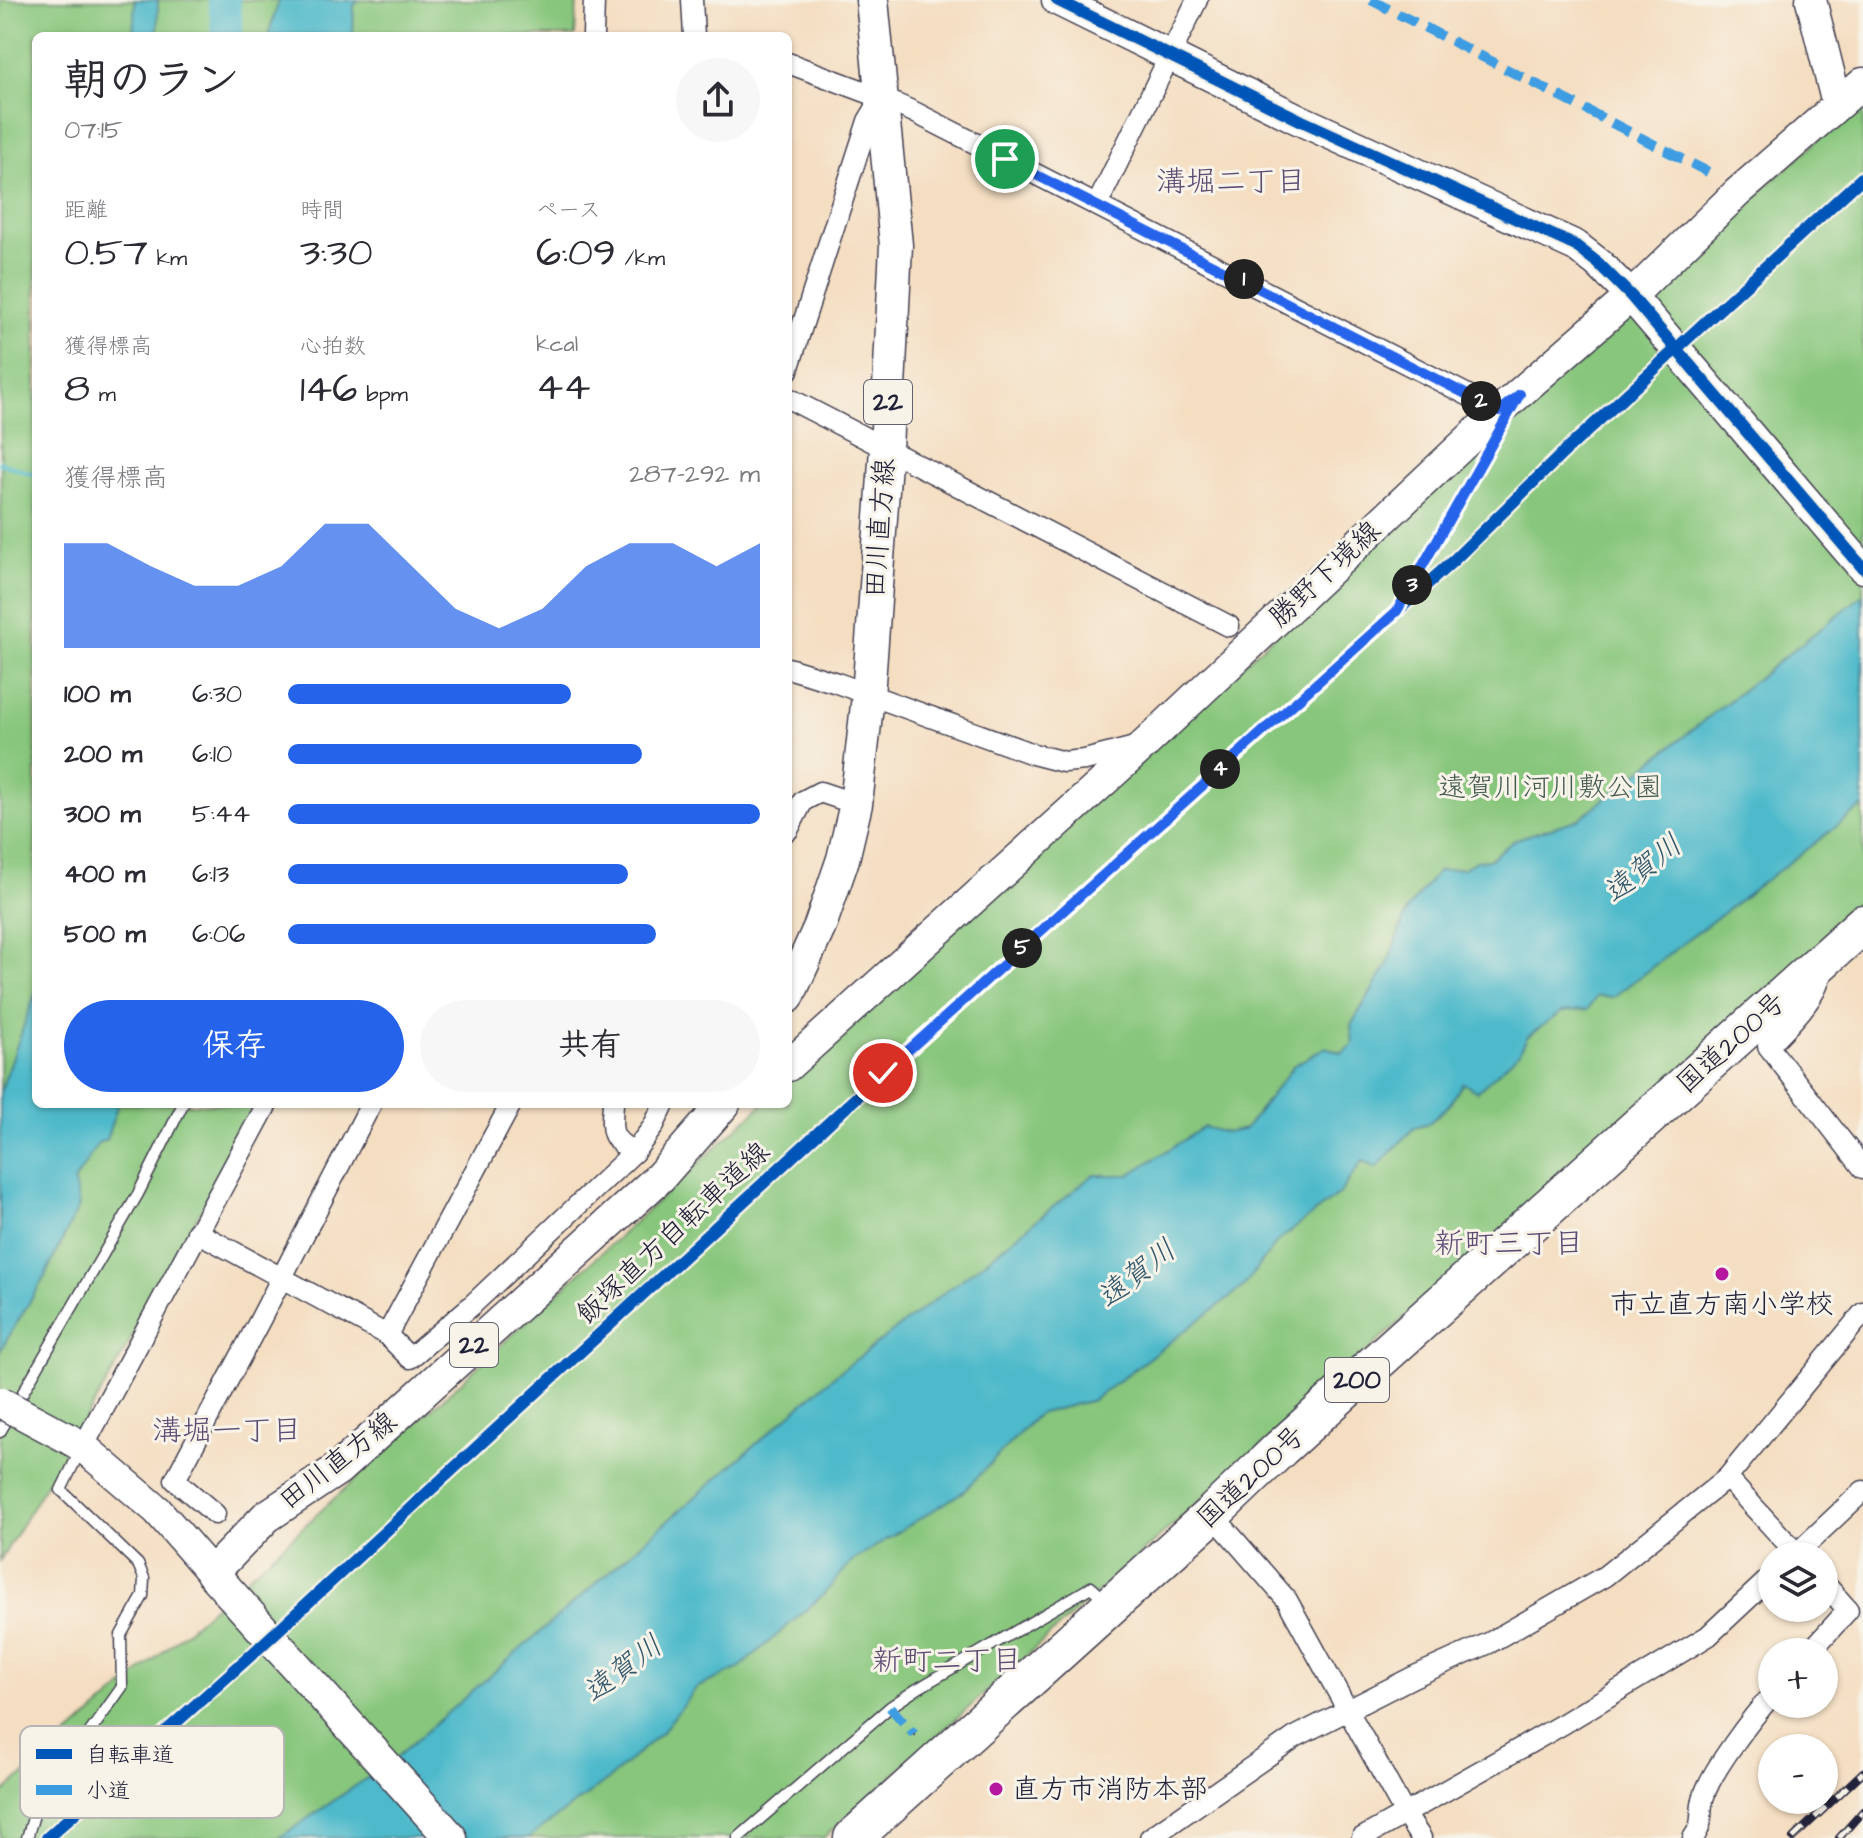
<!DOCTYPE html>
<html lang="ja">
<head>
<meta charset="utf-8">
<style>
  body { margin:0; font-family:"Architects Daughter","Klee One",sans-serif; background:#f7f7f7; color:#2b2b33; height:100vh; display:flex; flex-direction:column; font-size:30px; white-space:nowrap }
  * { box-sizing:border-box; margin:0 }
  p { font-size:26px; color:#7c7c81 }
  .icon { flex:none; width:44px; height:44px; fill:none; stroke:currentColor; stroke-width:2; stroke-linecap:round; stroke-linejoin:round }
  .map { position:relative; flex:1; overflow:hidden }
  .drawer { position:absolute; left:32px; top:32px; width:760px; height:1076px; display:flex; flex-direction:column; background:#fff; border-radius:12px; box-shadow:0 2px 6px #0004 }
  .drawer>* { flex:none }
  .buttons { position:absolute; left:1758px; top:1542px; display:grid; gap:16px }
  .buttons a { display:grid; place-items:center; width:80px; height:80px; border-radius:50%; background:#fff; box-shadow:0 2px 6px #0004; font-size:40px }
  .pin { position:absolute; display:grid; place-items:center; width:68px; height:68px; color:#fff; margin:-34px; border:4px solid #fff; border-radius:50%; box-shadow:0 2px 8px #0007 }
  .km { position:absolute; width:40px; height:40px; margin:-20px; border-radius:50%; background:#222; color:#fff; font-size:22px; line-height:40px; text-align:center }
  .round { display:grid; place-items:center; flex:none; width:84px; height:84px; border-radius:42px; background:#f7f7f7 }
  .head { display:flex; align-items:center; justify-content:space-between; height:136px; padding:0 32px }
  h1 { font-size:44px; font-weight:600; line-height:60px }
  .figures { display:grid; grid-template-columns:repeat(3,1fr); gap:12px; height:136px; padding:8px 32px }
  .figures div { display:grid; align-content:center }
  .figures b { font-size:40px; font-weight:600 }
  .figures small { font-size:22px; font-weight:400 }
  .figures p { font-size:22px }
  .chart { height:224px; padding:16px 32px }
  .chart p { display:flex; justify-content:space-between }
  .chart svg { width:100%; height:144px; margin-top:8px; fill:#2563eb; opacity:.7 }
  .primary-button { display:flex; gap:16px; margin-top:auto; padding:16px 32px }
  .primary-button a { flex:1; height:92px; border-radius:48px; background:#2563eb; color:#fff; font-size:32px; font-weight:600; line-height:92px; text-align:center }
  .primary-button a+a { background:#f7f7f7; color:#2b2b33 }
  ul { padding:0 32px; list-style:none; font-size:26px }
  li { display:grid; grid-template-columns:128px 96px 1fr; align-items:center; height:60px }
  li i { height:20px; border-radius:10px; background:#2563eb }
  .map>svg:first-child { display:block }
  .green { fill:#87c67c; stroke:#54745c; stroke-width:2 }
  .water { fill:#4eb9ca; stroke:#386e82; stroke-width:2 }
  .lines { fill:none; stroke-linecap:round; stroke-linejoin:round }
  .stream { stroke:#4eb9ca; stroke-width:5 }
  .river { stroke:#4eb9ca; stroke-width:32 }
  .lane-casing { stroke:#423e4f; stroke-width:13 }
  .street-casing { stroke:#423e4f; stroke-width:23 }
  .secondary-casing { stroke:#423e4f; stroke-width:33 }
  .primary-casing { stroke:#423e4f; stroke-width:35 }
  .highway-casing { stroke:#423e4f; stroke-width:41 }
  .path { stroke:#423e4f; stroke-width:3; stroke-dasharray:2 6; stroke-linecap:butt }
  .lane { stroke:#fff; stroke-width:10 }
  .street { stroke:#fff; stroke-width:20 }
  .secondary { stroke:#fff; stroke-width:30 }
  .primary { stroke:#fff; stroke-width:32 }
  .highway { stroke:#fff; stroke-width:38 }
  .rail-casing { stroke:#22223b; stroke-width:8 }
  .rail { stroke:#f7f3e8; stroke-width:5; stroke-dasharray:15; stroke-linecap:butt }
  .secondary-bridge-casing { stroke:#423e4f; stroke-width:33; stroke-linecap:butt }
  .secondary-bridge { stroke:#fff; stroke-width:30 }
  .quiet { stroke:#3c9ce2; stroke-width:10; stroke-dasharray:20 10; stroke-linecap:butt }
  .cycleway-casing { stroke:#f7f3e8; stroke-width:17 }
  .cycleway { stroke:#0057b8; stroke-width:12 }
  .route-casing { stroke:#fff; stroke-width:16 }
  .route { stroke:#2563eb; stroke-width:10 }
  .poi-dot { fill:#b5179e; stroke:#f7f3e8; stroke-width:3 }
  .labels { text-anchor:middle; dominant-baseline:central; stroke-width:6; stroke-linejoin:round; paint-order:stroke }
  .shield { fill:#f7f3e8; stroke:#62616f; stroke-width:2 }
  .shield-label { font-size:26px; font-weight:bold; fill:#22223b }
  .street-label { font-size:28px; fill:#22223b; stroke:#f7f3e8 }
  .park-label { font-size:28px; fill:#455b52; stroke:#f7f3e8 }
  .poi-label { font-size:28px; fill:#22223b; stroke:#f7f3e8 }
  .neighbourhood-label { font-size:30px; fill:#5c4c74; stroke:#f7f3e8 }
  .water-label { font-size:30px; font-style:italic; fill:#31576d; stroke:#f7f3e8 }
  .key { fill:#f7f3e8; stroke:#b7b4b4; stroke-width:2 }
  .key-label { font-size:22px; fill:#22223b }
</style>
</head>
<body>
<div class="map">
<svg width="1863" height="1838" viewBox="0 0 1863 1838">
  <rect width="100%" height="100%" fill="#f7f3e8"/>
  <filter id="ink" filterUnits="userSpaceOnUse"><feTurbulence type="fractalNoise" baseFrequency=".0125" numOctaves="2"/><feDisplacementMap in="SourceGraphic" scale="16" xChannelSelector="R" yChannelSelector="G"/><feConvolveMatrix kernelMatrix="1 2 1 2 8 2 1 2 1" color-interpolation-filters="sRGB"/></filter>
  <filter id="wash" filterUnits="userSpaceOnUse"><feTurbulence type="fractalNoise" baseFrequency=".006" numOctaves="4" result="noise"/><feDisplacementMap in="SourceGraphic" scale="32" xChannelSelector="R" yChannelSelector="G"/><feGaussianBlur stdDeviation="1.8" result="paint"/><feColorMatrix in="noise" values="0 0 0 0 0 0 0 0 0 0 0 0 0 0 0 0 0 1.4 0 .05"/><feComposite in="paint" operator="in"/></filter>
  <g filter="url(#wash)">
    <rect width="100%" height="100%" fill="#f4ddc0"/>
    <g class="green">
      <path d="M1,0h576l-2,36h-539v1068h222l-143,265 -115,192z"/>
      <path d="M1863,100v808l-1040,930h-823v-42l288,-255 475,-437h25v-22l879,-807z"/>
    </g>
    <g class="water">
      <path d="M135,0h23l-1,36h-24z"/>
      <path d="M279,0h80l-5,5 -1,31h-85z"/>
      <path d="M1863,595v211l-250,191 -16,-1 -10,14 -25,2 -35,25 -7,15 -43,40 -14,-9 -14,22 -20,18 -14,4 -39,41 -14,-7 -22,32 -62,48 -35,46 -150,113 -55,14 -74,77 -112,70 -29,34 -85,74 -42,19 -33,43 -54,48 -81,59h-249l113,-77 442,-385 144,-109 115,-92h36l75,-48 22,6 19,-4 49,-64 32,-18 16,6 11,-9 -2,-19 36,-59 20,-56 31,-39 26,-3 12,-7 13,-1 27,-21 63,-20z"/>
      <path d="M36,991v113h82l-12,36 -8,3 -24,39 5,24 -35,72 -44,73v-258z"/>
    </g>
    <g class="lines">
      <path class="stream" d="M0,463l36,12"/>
      <path class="river" d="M224,0l4,36"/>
    </g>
  </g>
  <g filter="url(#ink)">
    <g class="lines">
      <g class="lane-casing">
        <g id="lane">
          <path d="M1397,611l106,-188"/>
          <path d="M0,1432l138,-238 45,-90"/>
          <path d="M27,1838l9,-30 86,-121 -1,-52 22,-39 1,-18 -6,-14 -77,-74 20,-41"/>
          <path d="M738,1838l152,-131 27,-18 174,-102 15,14"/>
        </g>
      </g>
      <g class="street-casing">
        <g id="street">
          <path d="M692,0l2,36"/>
          <path d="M593,36l1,-36"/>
          <path d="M788,63l94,35 32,14 585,299"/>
          <path d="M1097,205l100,-205"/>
          <path d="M788,370l80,-249 12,-20"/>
          <path d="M788,398l441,228"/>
          <path d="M788,668l49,15 196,71 31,8 21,-2 54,-14"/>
          <path d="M788,830l15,-29 17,-9 36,12"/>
          <path d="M1820,976c-3,22 -36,54 -52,70l95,122"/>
          <path d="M613,1104c-2,26 -4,35 21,48"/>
          <path d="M197,1232l190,103 124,-231"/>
          <path d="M387,1335l23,23 61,-52 163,-154 19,-25 11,-23"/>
          <path d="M83,1447l184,-343"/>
          <path d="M1727,1478l72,78"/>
          <path d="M215,1514l-40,-34 86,-162 110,-214"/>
          <path d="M1212,1514l75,86 118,214 16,24"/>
          <path d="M1794,1556l69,-65"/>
          <path d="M1810,1652l38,-42 -24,-27"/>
          <path d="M1150,1838l145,-101 118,-60 76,-34 116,-67 122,-98 136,-165"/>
          <path d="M1362,1838l201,-114 145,-88 64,-60"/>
          <path d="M1693,1838c13,-17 5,-25 11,-42 7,-25 50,-81 68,-101"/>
        </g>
      </g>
      <g class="secondary-casing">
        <g id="secondary">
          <path d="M1057,0l245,121 274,125 22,17 33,33 232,272"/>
          <path d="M1811,0l26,104"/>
          <path d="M788,1066l356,-321 355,-334 132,-115 106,-103 126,-110"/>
          <path d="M71,1440l12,7 74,63 55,63"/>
        </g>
      </g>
      <g class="primary-casing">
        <g id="primary">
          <path d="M788,997l32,-71 23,-67 13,-55 12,-108 18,-247 10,-204 -24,-245"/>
          <path d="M451,1838l-239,-265 54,-56 72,-48 322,-292 64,-73"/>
        </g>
      </g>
      <g class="highway-casing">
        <path id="highway" d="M853,1838l359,-324 69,-66 582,-524"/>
      </g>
      <path class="path" d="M914,1734l5,6"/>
      <use href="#lane" class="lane"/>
      <use href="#street" class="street"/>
      <use href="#secondary" class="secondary"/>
      <use href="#primary" class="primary"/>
      <use href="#highway" class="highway"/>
      <g class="rail-casing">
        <g id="rail">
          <path d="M1793,1838l70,-66"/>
          <path d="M1839,1838l24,-27"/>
        </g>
      </g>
      <use href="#rail" class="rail"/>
      <g class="secondary-bridge-casing">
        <path id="secondary-bridge" d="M0,1402l71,38"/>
      </g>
      <use href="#secondary-bridge" class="secondary-bridge"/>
      <g class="quiet">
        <path d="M1371,0l337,172"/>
        <path d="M890,1707l24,27"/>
      </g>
      <g class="cycleway-casing">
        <g id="cycleway">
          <path d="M1057,0l245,121 274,125 22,17 33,33 232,272"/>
          <path d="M47,1838l201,-180 635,-585 571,-513 108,-106 301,-277"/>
        </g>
      </g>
      <use href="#cycleway" class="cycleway"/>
    </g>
  </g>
  <g class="lines" filter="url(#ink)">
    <g class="route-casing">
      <path id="route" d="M883,1073l514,-462 123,-217 -21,17 -494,-252"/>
    </g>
    <use href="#route" class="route"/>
  </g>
  <g class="poi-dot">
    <circle cx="1722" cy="1274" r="8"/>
    <circle cx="996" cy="1789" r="8"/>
  </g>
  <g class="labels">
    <g class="shield">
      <rect x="864" y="380" width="48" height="44" rx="6"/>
      <rect x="450" y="1323" width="48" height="44" rx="6"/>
      <rect x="1325" y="1358" width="64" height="44" rx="6"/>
    </g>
    <g class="shield-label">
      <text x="888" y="402">22</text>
      <text x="474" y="1345">22</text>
      <text x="1357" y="1380">200</text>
    </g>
    <g class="street-label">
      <text transform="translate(880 528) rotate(-86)">田川直方線</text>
      <text transform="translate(1325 574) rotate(-43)">勝野下境線</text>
      <text transform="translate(1731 1043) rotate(-42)">国道200号</text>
      <text transform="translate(673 1233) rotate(-43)">飯塚直方自転車道線</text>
      <text transform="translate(338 1461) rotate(-38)">田川直方線</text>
      <text transform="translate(1251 1477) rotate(-43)">国道200号</text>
    </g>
    <g class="park-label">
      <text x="1550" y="787">遠賀川河川敷公園</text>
    </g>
    <g class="poi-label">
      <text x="1722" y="1304">市立直方南小学校</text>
      <text x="1012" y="1789" text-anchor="start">直方市消防本部</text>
    </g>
    <g class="neighbourhood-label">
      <text x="1231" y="182">溝堀二丁目</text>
      <text x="1509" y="1244">新町三丁目</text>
      <text x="227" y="1431">溝堀一丁目</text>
      <text x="947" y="1661">新町二丁目</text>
    </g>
    <g class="water-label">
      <text transform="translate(1643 869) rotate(-38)">遠賀川</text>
      <text transform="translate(1137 1274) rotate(-38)">遠賀川</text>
      <text transform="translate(623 1669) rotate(-37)">遠賀川</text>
    </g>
  </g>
  <rect x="20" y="1726" width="264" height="92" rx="12" class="key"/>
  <rect x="36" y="1749" width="36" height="10" fill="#0057b8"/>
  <rect x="36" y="1785" width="36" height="10" fill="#3c9ce2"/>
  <g class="key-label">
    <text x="86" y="1762">自転車道</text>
    <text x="86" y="1798">小道</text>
  </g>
</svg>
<div class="buttons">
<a><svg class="icon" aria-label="layers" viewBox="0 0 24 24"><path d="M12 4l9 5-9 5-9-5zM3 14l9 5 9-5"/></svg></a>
<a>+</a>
<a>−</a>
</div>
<div class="pin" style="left:1005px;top:159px;background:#1e9e55"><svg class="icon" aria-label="arrive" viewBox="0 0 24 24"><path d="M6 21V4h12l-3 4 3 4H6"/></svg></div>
<div class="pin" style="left:883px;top:1073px;background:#d93025"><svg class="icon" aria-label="check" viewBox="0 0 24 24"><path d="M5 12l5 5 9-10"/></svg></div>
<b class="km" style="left:1244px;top:279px">1</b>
<b class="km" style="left:1481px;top:401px">2</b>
<b class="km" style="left:1412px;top:585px">3</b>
<b class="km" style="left:1220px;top:769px">4</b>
<b class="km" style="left:1022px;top:948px">5</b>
<section class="drawer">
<div class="head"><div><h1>朝のラン</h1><p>07:15</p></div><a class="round"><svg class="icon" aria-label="share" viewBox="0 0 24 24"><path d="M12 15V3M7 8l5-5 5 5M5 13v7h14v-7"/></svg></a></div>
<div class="figures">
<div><p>距離</p><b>0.57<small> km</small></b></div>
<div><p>時間</p><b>3:30</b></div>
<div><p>ペース</p><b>6:09<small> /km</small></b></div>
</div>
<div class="figures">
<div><p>獲得標高</p><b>8<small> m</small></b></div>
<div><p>心拍数</p><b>146<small> bpm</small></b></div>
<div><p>kcal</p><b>44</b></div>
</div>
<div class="chart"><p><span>獲得標高</span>287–292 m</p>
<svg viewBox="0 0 160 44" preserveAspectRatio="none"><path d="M0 44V12L10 12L20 19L30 25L40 25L50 19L60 6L70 6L80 19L90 32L100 38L110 32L120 19L130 12L140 12L150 19L160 12V44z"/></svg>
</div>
<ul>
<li><b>100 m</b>6:30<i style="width:60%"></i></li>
<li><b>200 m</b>6:10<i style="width:75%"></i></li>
<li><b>300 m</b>5:44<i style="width:100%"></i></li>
<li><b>400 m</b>6:13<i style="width:72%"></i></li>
<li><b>500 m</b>6:06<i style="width:78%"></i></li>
</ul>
<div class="primary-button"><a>保存</a><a>共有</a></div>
</section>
</div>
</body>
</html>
